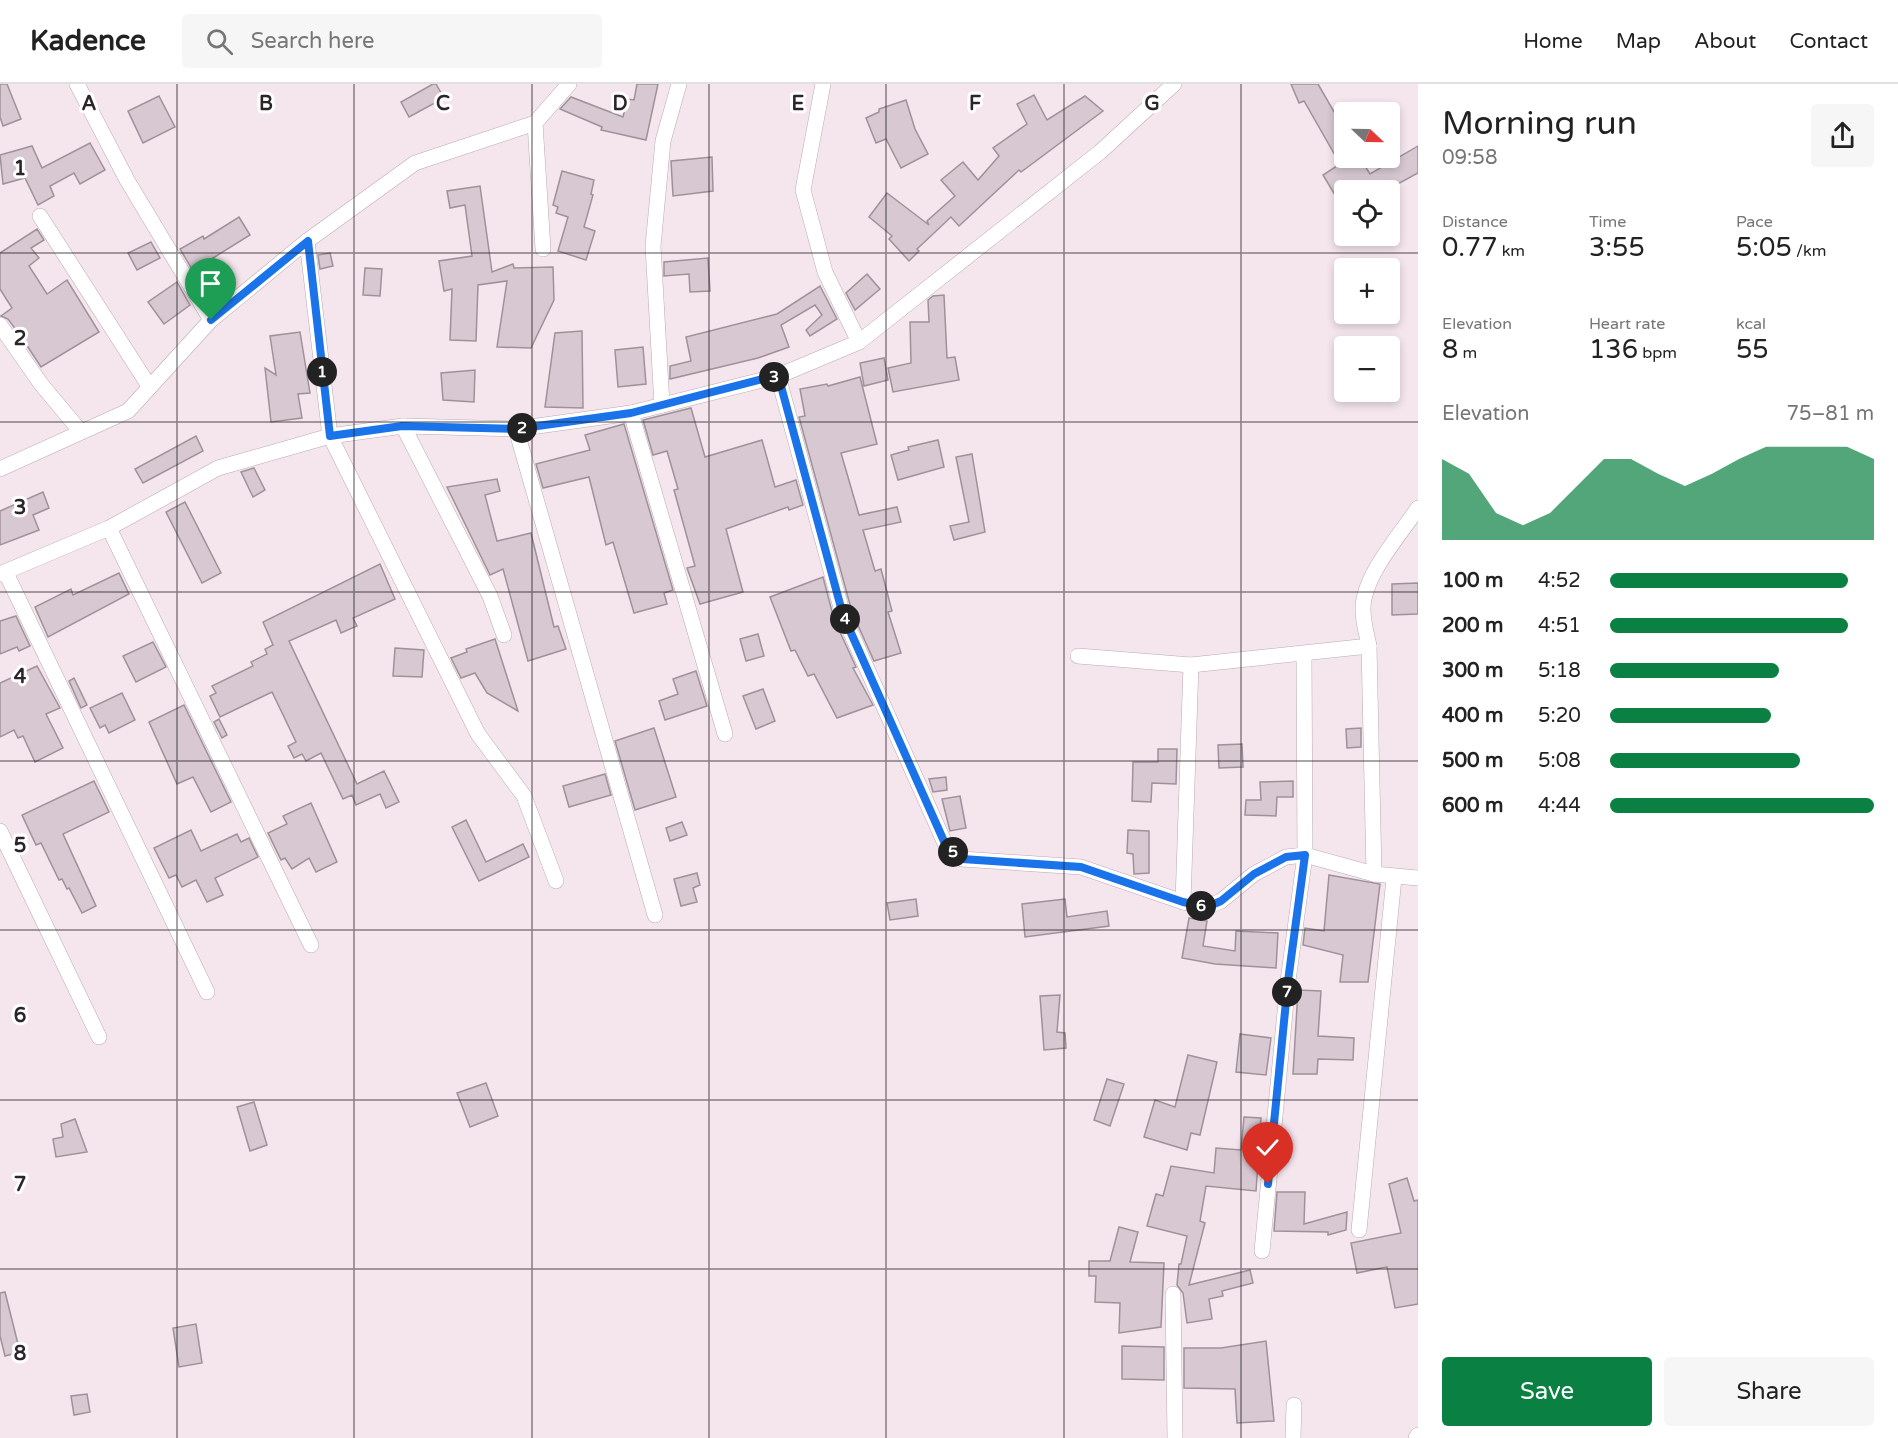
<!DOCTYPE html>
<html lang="en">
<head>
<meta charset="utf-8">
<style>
  body { margin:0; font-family:"Varela Round",sans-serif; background:#f6f6f6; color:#222; height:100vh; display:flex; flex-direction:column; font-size:22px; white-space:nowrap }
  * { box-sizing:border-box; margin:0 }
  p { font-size:20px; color:#767676 }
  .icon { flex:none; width:33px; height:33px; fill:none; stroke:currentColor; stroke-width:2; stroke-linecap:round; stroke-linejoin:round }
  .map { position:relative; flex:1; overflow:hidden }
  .panel { display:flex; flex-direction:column; background:#fff; width:480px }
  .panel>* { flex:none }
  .needle { width:39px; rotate:112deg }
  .buttons { position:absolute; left:1334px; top:18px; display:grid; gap:12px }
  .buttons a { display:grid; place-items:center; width:66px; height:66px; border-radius:6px; background:#fff; box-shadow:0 3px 9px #0003; font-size:30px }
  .pin { position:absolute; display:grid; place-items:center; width:51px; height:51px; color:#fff; margin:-62px -26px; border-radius:50% 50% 50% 0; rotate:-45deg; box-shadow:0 0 6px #0007 }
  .pin .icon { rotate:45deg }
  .km { position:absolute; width:30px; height:30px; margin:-15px; border-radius:50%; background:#222; color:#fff; font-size:16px; line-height:30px; text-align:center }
  .round { display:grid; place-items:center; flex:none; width:63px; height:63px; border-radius:6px; background:#f6f6f6 }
  .headline { display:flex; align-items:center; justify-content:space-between; height:102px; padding:0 24px }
  h1 { font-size:33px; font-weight:600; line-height:45px }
  .metrics { display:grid; grid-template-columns:repeat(3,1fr); gap:9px; height:102px; padding:6px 24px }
  .metrics div { display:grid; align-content:center }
  .metrics b { font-size:26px; font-weight:600 }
  .metrics small { font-size:16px; font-weight:400 }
  .metrics p { font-size:16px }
  .chart { height:168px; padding:12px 24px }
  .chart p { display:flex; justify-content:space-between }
  .chart svg { width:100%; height:108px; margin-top:6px; fill:#0b8043; opacity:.7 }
  .button { display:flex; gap:12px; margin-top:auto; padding:12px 24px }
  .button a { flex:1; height:69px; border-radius:6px; background:#0b8043; color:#fff; font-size:24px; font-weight:600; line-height:69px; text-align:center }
  .button a+a { background:#f6f6f6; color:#222 }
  ul { padding:0 24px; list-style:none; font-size:20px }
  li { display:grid; grid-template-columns:96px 72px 1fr; align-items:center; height:45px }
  li i { height:15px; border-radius:8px; background:#0b8043 }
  header { display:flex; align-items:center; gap:36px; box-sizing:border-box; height:84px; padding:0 30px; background:#fff; border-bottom:2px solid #e0e0e0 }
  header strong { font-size:28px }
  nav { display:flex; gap:33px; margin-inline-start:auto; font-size:21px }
  .search { width:420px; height:54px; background:#f6f6f6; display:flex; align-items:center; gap:15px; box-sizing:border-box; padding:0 21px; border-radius:6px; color:#767676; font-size:22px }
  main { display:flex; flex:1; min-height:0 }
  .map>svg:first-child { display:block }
  .building { fill:#d7c8d1; stroke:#9f919a; stroke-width:1.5 }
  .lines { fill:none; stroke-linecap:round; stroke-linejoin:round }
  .minor-casing { stroke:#b9aab3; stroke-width:16 }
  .minor { stroke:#fff; stroke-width:15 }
  .route-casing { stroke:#fff; stroke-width:12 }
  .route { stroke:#1a73e8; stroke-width:8 }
  .grid { fill:none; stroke:#2b2528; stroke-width:1.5; stroke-opacity:0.55 }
  .grid-label { font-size:20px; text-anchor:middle; font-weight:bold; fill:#2b2528; stroke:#fff; stroke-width:6; stroke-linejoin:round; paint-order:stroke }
</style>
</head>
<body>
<header>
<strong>Kadence</strong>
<div class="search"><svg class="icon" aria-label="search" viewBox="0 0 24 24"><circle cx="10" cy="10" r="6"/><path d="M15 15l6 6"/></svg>Search here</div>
<nav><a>Home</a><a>Map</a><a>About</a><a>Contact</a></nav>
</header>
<main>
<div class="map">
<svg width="1418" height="1354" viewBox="0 0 1418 1354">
  <rect width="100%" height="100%" fill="#f5e6ee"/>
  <g class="building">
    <path d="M0,0h7l14,35 -18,7 -3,-9z"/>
    <path d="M433,0h3l8,14 -35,19 -8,-15z"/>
    <path d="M637,0h21l-12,56 -45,-10 1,-3 -42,-18 11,-12 52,20 4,-18 7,1z"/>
    <path d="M1291,0h27l26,45v29h16l10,16 48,-28v27l-31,17h-43v20l-21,-35 17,-11 -36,-63 -5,2z"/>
    <path d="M1034,11l13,25 38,-24 18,15 -82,61 -2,-2 -60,56 -8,-9 -34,32 2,2 -10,10 -20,-22 3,-3 -23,-19 18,-24 42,32 -2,-4 28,-25 -14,-16 22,-18 15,18 21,-24 -6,-8 34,-24 -10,-20z"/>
    <path d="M159,12l16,31 -32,16 -15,-32z"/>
    <path d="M906,16l9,29 13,25 -27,14 -15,-29 -10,4 -10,-25 13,-6v-3z"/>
    <path d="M90,59l15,27 -25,14 -6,-11 -24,13 4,10 -16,9 -13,-27 -22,6 -3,-29 32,-9 10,22z"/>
    <path d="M712,73l1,34 -40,5 -2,-35z"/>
    <path d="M562,87l32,9 -3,14 2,1 -9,32 11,4 -9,29 -28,-9 10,-34 -12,-4 2,-6 -5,-2z"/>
    <path d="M480,102l12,86 21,-8 1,4 39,-1 1,33 -23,48 -34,-1 10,-66 -29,4 -2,56 -26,-1 2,-51 -8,2 -5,-30 33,-5 -7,-51 -15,3 -3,-17z"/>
    <path d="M239,133l11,18 -37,23 17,21 -22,17 -28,-47 23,-13 1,3z"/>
    <path d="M37,145l7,11 -13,8 8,10 -10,8 18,28 20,-14 32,52 -58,35 -19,-29 -14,-19 -7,-3 11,-8 -12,-19v-36z"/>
    <path d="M151,158l9,16 -23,12 -9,-17z"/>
    <path d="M330,169l3,13 -13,3 -2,-14z"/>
    <path d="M708,174l2,33 -20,1 -1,-18 -25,2v-14z"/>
    <path d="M365,184l17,1 -2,27 -17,-1z"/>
    <path d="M867,190l13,15 -25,21 -9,-17z"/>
    <path d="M177,198l13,23 -26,19 -16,-22z"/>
    <path d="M820,202l17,33 -27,17 -4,-6 16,-15 -7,-10 -34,20 8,22 -31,11 -88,21v-13l21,-5 -5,-24 91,-23z"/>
    <path d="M944,211l3,63 8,-1 4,23 -66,12 -5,-24 23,-5 -1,-41h19l-1,-22 5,-4z"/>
    <path d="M582,247l1,77 -38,-1 10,-74z"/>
    <path d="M300,248l10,61 -12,1 4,24 -31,4 -6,-54 11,7 -6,-39z"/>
    <path d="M643,263l3,37 -28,3 -3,-37z"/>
    <path d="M884,274l4,22 -24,6 -4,-23z"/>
    <path d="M475,286l-1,32 -31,-2 -2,-27z"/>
    <path d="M860,293l17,67 -36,9 18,62 38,-8 4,15 -38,8 12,41 6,-2 11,42 -4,1 13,41 -27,8 -22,-49 -53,-195 6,-1 -5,-27 27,-5 1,2z"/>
    <path d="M691,324l14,49 57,-17 13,47 21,-7 7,25 -14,5 -1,-3 -62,22 17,63 -43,12 -13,-36 8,-2 -21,-76 4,-1 -11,-38 -14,4 -10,-35z"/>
    <path d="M624,340l49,166 -9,3 3,11 -33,9 -21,-71 -7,3 -17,-68 -46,11 -7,-24 54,-14 -5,-15z"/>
    <path d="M196,352l7,15 -60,32 -8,-14z"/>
    <path d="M938,356l6,27 -46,13 -7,-25 18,-5 -1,-3z"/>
    <path d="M972,370l13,78 -31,8 -4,-14 19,-4 -13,-65z"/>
    <path d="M254,384l11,22 -12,7 -12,-25z"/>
    <path d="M497,395l3,12 -15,4 12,46 34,-8 23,94 4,-1 8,23 -38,12 -25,-92 -13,6 -43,-88z"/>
    <path d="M43,408l6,16 -16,7 6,15 -39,15v-34z"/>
    <path d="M185,418l36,71 -19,10 -36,-71z"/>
    <path d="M380,480l15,35 -42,19 4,8 -16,7 -5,-13 -47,21 68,143 27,-13 15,31 -13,6 -6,-14 -24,11 -4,-10 -9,4 -22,-46 -15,8 -4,-7 -8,4 -6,-12 8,-4 -24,-50 -52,25 -10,-21 6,-3 -4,-7 41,-20 -2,-4 16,-8 -2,-5 8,-4 -10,-23z"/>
    <path d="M119,489l10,21 -81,43 -13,-30 36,-18 2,6z"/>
    <path d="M823,493l11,42 22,48 -3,1 20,37 -36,13 -23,-44 -6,2 -13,-26 -4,1 -21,-54z"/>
    <path d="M1418,499v31l-26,1v-31z"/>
    <path d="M16,532l14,30 -11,5 -2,-4 -17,7v-33z"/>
    <path d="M758,550l6,22 -18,5 -6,-22z"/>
    <path d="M495,555l23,72 -31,-18 -12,-20 -14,5 -10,-20 16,-6 -1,-3z"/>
    <path d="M153,558l13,25 -30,15 -13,-26z"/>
    <path d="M395,564l29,2 -2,27 -29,-1z"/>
    <path d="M37,582l23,42 -14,6 17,34 -28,14 -12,-26 -5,2 -4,-8 -14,7v-54z"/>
    <path d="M696,587l11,35 -42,14 -6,-19 19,-7 -5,-15z"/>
    <path d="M74,594l13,27 -6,3 -12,-27z"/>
    <path d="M763,605l12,32 -19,8 -13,-33z"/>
    <path d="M122,609l13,27 -26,13 -4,-8 -5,3 -10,-20z"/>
    <path d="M184,621l47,97 -20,10 -18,-35 -16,7 -28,-62z"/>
    <path d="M219,635l8,16 -5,3 -8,-16z"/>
    <path d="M654,644l22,69 -41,13 -20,-69z"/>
    <path d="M1361,644v19l-14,1 -1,-19z"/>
    <path d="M1242,660l1,23 -24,1 -1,-23z"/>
    <path d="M1158,665h19l-1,35 -24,-1 -1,19 -19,-1 1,-39h25z"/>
    <path d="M605,690l6,21 -42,12 -6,-21z"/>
    <path d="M946,693l1,13 -14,2 -4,-13z"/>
    <path d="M94,697l15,31 -46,22 33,72 -14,7 -13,-25 -2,1 -5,-10 -3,1 -18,-37 -5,2 -14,-30z"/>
    <path d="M1293,697v16h-16l-1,19 -31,-1 1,-15h15l-1,-18z"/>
    <path d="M960,712l6,32 -16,3 -8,-32z"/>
    <path d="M311,719l26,59 -21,10 -7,-14 -17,11 -7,-11 -4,2 -13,-27 19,-9 -4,-8z"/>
    <path d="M466,736l20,42 37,-18 6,13 -50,24 -27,-54z"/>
    <path d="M682,738l5,13 -17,6 -4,-13z"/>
    <path d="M191,746l10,21 36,-17 4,8 8,-4 9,19 -43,21 8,17 -16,7 -11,-22 -14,7 -6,-12 -7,3 -15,-30z"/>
    <path d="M1128,746l21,1v42l-15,1 -1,-20 -6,-1z"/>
    <path d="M697,789l3,12 -7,3 4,14 -16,4 -7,-27z"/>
    <path d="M1329,791l51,9 -12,98h-28l3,-27 -40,-10 2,-17 19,3z"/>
    <path d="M916,815l2,17 -28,4 -3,-17z"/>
    <path d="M1065,815l2,18 40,-6 2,15 -84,11 -3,-33z"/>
    <path d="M1189,834l18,3 -4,25 32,5 1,-20 42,2 -2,35 -61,-4 -33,-6z"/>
    <path d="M1298,906l23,1 -3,45 36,2 -1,22 -35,-1 -1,15h-24z"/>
    <path d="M1060,911l-3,37 8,1 1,15 -22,2 -4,-54z"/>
    <path d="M1240,950l31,4 -5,37 -30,-3z"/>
    <path d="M1188,971l29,7 -17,73 -9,-2 -4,17 -43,-13 11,-37 20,7z"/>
    <path d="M1107,995l17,5 -14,42 -16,-6z"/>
    <path d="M486,999l12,33 -28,11 -13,-34z"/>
    <path d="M254,1018l13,43 -17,6 -13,-44z"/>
    <path d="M1244,1033l17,1 -5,73 -50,-5 -6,35 5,2 -16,62 61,-15 3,13 -31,8 1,5 -14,3 3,20 -25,4 -4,-30 -6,-8 2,-21h2l6,-28 -40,-10 9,-32 7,2 8,-30 43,7 2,-25 25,2z"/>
    <path d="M75,1035l12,33 -31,5 -3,-18 10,-2 -2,-13z"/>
    <path d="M1407,1094l7,23 4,-1v104l-23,4 -8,-41 -30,6 -6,-30 50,-10 -12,-49z"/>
    <path d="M1277,1108h28l-1,32 43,-12 -1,18 -18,5v-3l-54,-1z"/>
    <path d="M1119,1143l19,5 -8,30 34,1 -3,64 -42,6 1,-30 -25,-1 1,-26h-7v-15h21z"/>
    <path d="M5,1208l15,60 -15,4 -5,-20v-43z"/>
    <path d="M196,1240l6,39 -23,4 -6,-39z"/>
    <path d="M1266,1257l8,80 -37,2 -2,-34 -51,-1v-40h37z"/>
    <path d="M1122,1262l42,1v33l-42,-1z"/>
    <path d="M87,1310l3,18 -16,3 -3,-19z"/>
  </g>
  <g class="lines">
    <g class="minor-casing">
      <g id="minor">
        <path d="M77,0l50,96 84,140"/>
        <path d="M823,0l-20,106 22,82 34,70"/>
        <path d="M535,39l8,126"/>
        <path d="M40,132l109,170"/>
        <path d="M307,157l23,195 148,298 46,62 32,85"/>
        <path d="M0,241l41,59 40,48"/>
        <path d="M778,292l65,239 104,233 15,11 119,8 102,35 24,5 14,-6 33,-27 32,-17 19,-2 69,19 44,4"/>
        <path d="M662,321l-9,-159 10,-105 16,-57"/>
        <path d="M631,329l94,321"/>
        <path d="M403,342l87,170 14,39"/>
        <path d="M516,345l139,486"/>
        <path d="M0,385l128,-58 83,-91 96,-79 108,-78 120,-40 34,-39"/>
        <path d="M109,444l202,417"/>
        <path d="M6,489l201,419"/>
        <path d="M0,490l109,-46 109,-60 112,-32 73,-10 113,3 115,-16 147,-37 81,-34 241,-190 74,-68"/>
        <path d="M1078,572l113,9 178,-19"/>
        <path d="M0,747l99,206"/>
        <path d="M1374,790l-5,-228c-2,-11 -6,-24 -6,-36 -1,-33 37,-75 55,-102"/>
        <path d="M1183,818l8,-237"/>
        <path d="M1359,1146l35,-352"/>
        <path d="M1262,1167l26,-270 17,-126 -1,-201"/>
        <path d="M1173,1210l2,144"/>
        <path d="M1293,1354l1,-33"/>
        <path d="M1416,1354l2,-3"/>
      </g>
    </g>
    <use href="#minor" class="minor"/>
  </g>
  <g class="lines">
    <g class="route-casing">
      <path id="route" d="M211,236l97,-79 22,195 72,-10 114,3 115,-16 147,-38 65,240 104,233 15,11 119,8 102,35 24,5 14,-6 33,-27 32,-17 19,-2 -17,126 -20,203"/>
    </g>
    <use href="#route" class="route"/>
  </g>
  <path class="grid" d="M177,0v1354M354,0v1354M532,0v1354M709,0v1354M886,0v1354M1064,0v1354M1241,0v1354M0,169h1418M0,338h1418M0,508h1418M0,677h1418M0,846h1418M0,1016h1418M0,1185h1418"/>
  <g class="grid-label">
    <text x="89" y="26">A</text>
    <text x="266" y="26">B</text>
    <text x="443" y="26">C</text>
    <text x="620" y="26">D</text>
    <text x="798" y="26">E</text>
    <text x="975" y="26">F</text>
    <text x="1152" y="26">G</text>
    <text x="20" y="91">1</text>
    <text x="20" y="261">2</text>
    <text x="20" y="430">3</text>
    <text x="20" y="599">4</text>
    <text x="20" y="768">5</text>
    <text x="20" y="938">6</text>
    <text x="20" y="1107">7</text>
    <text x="20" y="1276">8</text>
  </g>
</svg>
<div class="buttons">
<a><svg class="needle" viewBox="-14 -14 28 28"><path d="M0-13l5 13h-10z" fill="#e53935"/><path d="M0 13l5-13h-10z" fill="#767676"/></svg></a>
<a><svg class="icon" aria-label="locate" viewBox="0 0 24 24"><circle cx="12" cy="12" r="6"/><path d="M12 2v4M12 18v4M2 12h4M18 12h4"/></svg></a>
<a>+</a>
<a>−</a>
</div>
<div class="pin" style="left:211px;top:236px;background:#1e9e55"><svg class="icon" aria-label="arrive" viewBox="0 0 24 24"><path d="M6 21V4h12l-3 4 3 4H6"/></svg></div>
<div class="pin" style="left:1268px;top:1100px;background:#d93025"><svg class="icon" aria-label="check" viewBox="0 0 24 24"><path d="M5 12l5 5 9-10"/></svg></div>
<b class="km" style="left:322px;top:288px">1</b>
<b class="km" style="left:522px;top:344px">2</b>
<b class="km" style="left:774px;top:293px">3</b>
<b class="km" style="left:845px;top:535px">4</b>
<b class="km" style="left:953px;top:768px">5</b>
<b class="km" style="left:1201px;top:822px">6</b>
<b class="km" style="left:1287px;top:908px">7</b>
</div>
<section class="panel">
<div class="headline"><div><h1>Morning run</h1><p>09:58</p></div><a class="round"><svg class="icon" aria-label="share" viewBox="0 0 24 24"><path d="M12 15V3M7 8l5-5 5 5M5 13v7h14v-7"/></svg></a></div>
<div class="metrics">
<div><p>Distance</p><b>0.77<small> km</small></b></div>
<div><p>Time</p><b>3:55</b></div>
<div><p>Pace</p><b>5:05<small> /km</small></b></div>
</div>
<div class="metrics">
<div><p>Elevation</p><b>8<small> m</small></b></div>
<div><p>Heart rate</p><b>136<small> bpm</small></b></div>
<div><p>kcal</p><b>55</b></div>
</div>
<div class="chart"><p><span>Elevation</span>75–81 m</p>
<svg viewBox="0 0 160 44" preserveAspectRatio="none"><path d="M0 44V11L10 17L20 33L30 38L40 33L50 22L60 11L70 11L80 17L90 22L100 17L110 11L120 6L130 6L140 6L150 6L160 11V44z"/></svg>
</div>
<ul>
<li><b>100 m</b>4:52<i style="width:90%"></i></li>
<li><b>200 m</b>4:51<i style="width:90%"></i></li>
<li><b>300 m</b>5:18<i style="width:64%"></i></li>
<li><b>400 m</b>5:20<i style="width:61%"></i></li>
<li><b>500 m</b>5:08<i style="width:72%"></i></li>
<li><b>600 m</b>4:44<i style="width:100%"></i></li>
</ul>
<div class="button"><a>Save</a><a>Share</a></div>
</section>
</main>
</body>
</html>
